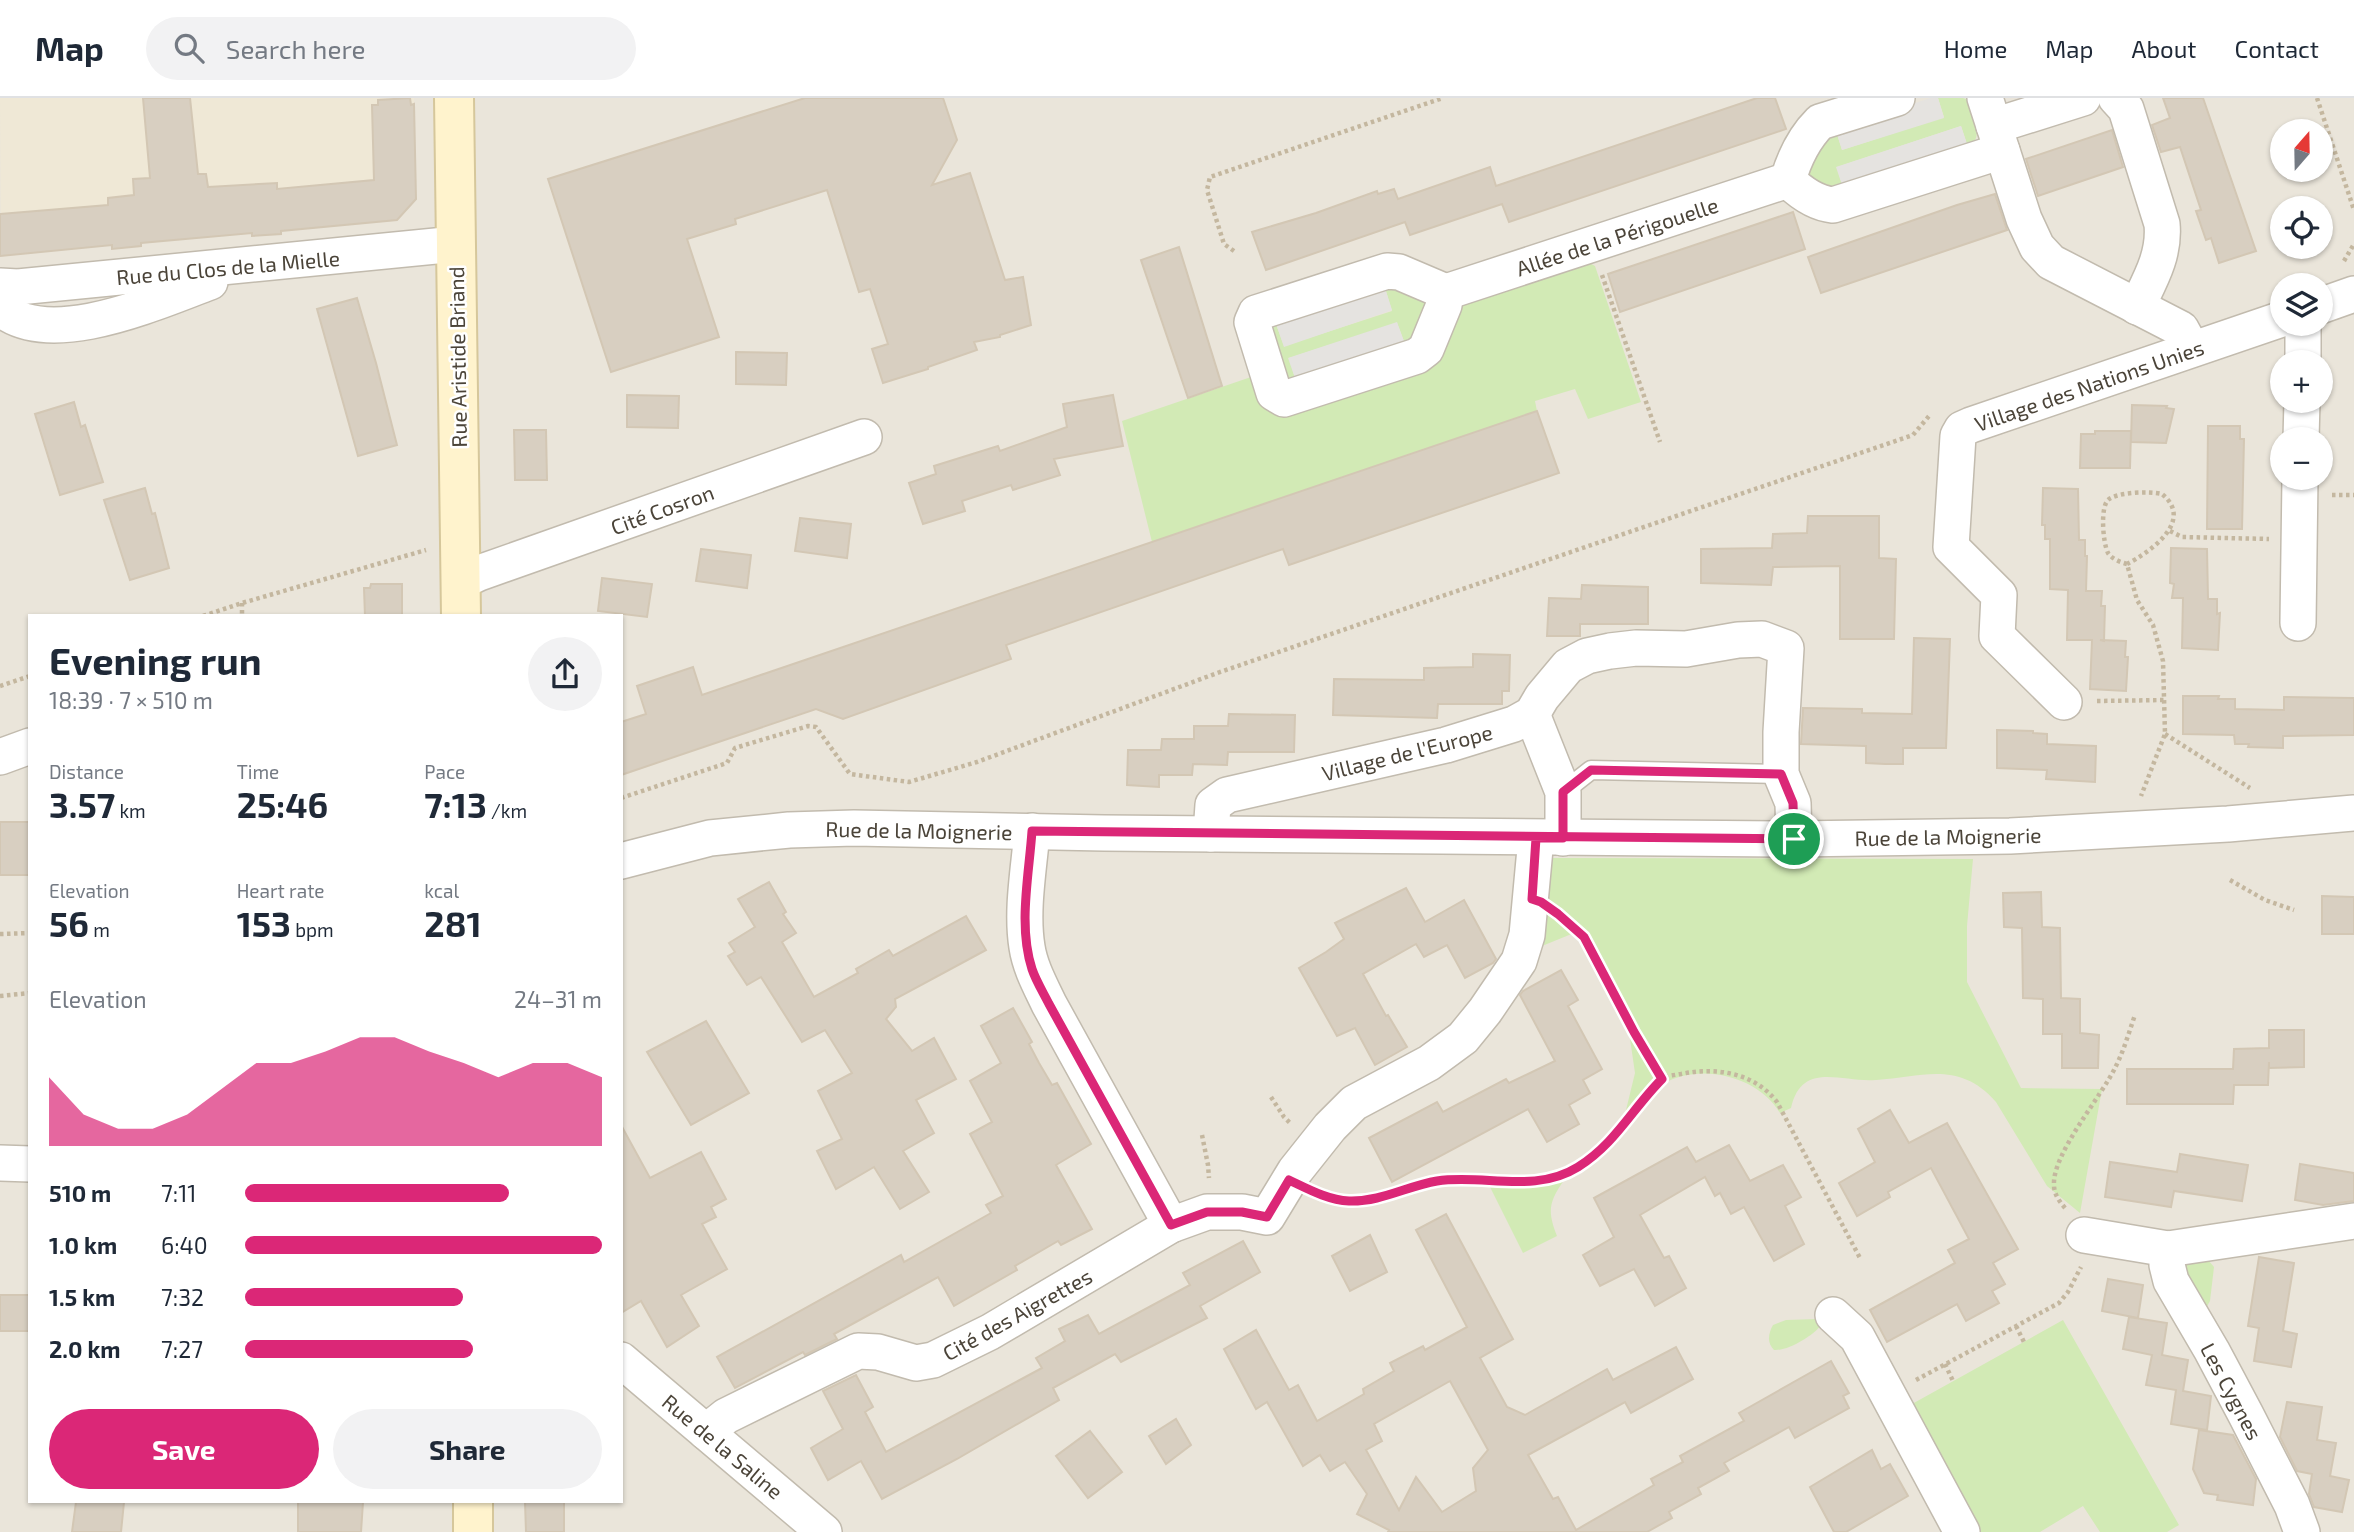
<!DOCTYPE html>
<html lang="en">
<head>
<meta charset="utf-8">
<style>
  body { margin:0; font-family:"Exo 2",sans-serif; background:#f2f2f3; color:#1f2937; height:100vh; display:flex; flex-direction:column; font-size:26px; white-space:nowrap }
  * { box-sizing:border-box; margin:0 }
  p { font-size:23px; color:#747a83 }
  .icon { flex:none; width:38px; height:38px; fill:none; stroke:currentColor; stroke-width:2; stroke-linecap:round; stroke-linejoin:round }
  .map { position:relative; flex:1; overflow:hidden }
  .details { position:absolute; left:28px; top:516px; width:595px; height:889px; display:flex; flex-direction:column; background:#fff; border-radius:0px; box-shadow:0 2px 5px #0004 }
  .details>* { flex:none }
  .needle { width:46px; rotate:20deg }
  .tools { position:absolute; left:2270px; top:21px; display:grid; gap:14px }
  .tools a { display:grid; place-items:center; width:63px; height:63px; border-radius:50%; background:#fff; box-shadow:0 2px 5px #0004; font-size:35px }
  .pin { position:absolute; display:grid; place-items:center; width:60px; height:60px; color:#fff; margin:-30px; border:4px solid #fff; border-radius:50%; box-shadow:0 2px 7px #0007 }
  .round { display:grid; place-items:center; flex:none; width:74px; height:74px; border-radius:37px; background:#f2f2f3 }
  .summary { display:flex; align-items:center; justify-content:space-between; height:119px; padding:0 21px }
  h1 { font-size:38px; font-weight:700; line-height:52px }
  .stats { display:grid; grid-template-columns:repeat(3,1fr); gap:10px; height:119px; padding:7px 21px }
  .stats div { display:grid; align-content:center }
  .stats b { font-size:35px; font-weight:700 }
  .stats small { font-size:19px; font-weight:400 }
  .stats p { font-size:19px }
  .chart { height:196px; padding:14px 21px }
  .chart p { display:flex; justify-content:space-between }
  .chart svg { width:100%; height:126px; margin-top:7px; fill:#db2777; opacity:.7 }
  .button { display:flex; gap:14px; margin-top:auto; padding:14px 21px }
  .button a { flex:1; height:80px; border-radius:42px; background:#db2777; color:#fff; font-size:28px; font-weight:700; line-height:80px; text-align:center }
  .button a+a { background:#f2f2f3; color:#1f2937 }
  ul { padding:0 21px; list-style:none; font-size:23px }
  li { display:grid; grid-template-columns:112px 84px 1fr; align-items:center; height:52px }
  li i { height:18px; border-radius:9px; background:#db2777 }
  header { display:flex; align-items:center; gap:42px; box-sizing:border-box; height:98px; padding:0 35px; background:#fff; border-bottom:2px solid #e0e1e3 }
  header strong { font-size:33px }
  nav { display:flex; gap:38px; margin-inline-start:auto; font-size:24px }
  .search { width:490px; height:63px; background:#f2f2f3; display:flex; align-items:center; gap:18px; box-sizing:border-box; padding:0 24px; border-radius:38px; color:#747a83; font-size:26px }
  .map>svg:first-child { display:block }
  .residential { fill:#eae5da; fill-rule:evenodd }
  .education { fill:#efe8d6 }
  .green { fill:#d2eab5 }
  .parking { fill:#e5e3e0 }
  .building { fill:#d8cfc1; stroke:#d3c7b4; stroke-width:2; fill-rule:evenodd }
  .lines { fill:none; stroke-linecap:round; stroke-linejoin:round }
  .service-casing { stroke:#c2bbae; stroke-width:21 }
  .minor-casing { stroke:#c2bbae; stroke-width:38 }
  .secondary-casing { stroke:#d6c79b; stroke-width:42 }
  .path { stroke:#c4b79f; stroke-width:4.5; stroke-dasharray:3.5 3.5; stroke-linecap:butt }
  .service { stroke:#fff; stroke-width:18 }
  .minor { stroke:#fff; stroke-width:35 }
  .secondary { stroke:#fff3cd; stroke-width:38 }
  .route-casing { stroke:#fff; stroke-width:14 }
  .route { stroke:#db2777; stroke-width:9 }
  .labels { text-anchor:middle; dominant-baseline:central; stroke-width:5; stroke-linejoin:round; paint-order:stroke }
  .street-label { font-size:21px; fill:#4b4439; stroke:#fff }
</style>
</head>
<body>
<header>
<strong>Map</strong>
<div class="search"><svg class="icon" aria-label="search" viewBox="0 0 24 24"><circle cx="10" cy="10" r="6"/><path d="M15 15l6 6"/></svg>Search here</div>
<nav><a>Home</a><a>Map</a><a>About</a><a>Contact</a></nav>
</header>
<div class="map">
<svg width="2354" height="1434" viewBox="0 0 2354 1434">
  <rect width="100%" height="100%" fill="#f6f3ec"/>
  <path class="residential" d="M0,0h2354v1434h-2354zM2282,33h38v39h-38zM2282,110h38v39h-38zM2282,187h38v39h-38zM2282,264h38v39h-38zM2282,341h38v39h-38zM30,518h591v886h-591z"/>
  <path class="education" d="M0,0h414l2,101 -19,21 -115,11 -1,3 -29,2 -1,-3 -109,10 -1,3 -29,3v-4l-111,11z"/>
  <g class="green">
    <path d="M1938,0h25l6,2c6,20 15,32 0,50l-8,-24 -124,41 7,24 -34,-9 -4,-15 29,-39 7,22 102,-33z"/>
    <path d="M1584,162l11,6 46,136 -53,17 -13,-30 -40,12 2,10 -385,131 -30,-121 132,-45 11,31 165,-39 35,-71z"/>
    <path d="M1397,186l31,11 4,13 -14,32 -13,4 -8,-21 -108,35 7,23h-10l-15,-55 5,-2 8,22 108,-35 -7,-23z"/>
    <path d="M1546,760l427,1 -6,67v56l54,106 81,1 -22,124 -33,-27 -51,-84c-37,-42 -73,-25 -120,-22 -34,3 -74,-20 -85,28l-11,5c-22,-37 -80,-51 -117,-29 -12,7 -20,21 -29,33l-8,-7 9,-37 -6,-41 -40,-73 -6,-17 -9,-9 -32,13 -13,9z"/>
    <path d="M1564,1082c-15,22 -17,31 -7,56l-34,17 -34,-68h36z"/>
    <path d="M2208,1162l6,7 -4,34 -5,9 -24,-45 3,-3z"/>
    <path d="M1817,1221l4,6c-8,11 -33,26 -47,25 -7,-7 -6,-16 -1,-25l13,-5z"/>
    <path d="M2063,1222l116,205 -12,7h-67l-17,-26 -43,26h-70l-67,-123z"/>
  </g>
  <g class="parking">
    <path d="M1931,0h7l6,20 -102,32 -7,-22z"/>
    <path d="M1961,28l8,24 -125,41 -8,-24z"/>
    <path d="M1385,190l7,22 -108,37 -8,-23z"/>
    <path d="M1397,224l8,22 -109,37 -8,-23z"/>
  </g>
  <g class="building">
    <path d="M143,0h47l8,76h8l2,13 69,-4v6l97,-9 -2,-75h6v-5l32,-2 1,7 3,-1 2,95 -19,21 -116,11v3l-29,2v-3l-111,10v3l-29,3v-4l-112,11v-42l108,-9v-7l26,-3 -1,-16 17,-1z"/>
    <path d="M805,0h138l14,42 -25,45 38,-12 35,107 18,-3 8,48 -31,10v2l-26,5 3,8 -49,17v2l-45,14 -11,-34 16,-5 -18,-55 -11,3 -32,-102 -92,29 1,5 -49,15 32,98 -108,35 -63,-193z"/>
    <path d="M1757,0h18l11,31 -277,93 -7,-18 -92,31 -5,-13 -139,48 -14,-38 64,-19 61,-22 1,3 16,-5 4,10 92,-32 6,19z"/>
    <path d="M2163,0h40l53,153 -37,12 -8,-25 -5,2 -10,-29 5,-1 -21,-63 -19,5 -9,-27 18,-7z"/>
    <path d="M2112,32l11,37 -85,29 -12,-37z"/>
    <path d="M1995,96l12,36 -186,63 -13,-36 149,-52z"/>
    <path d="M1793,114l12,37 -185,63 -12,-38z"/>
    <path d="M1179,149l43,139 -34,12 -47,-138z"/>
    <path d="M357,200l19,65 21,82 -39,11 -41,-147z"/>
    <path d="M736,254l51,1 -1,32 -50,-1z"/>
    <path d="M627,297l52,1 -1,32 -51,-1z"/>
    <path d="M1113,297l10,51 -69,13 6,16 -47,15 -2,-5 -49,16 3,10 -42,13 -14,-41 27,-9 -2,-8 64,-20 2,5 67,-24 -4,-23z"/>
    <path d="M74,304l7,25 4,-2 18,57 -43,13 -25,-81z"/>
    <path d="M2132,307l35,1 -1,2 8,1 -8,34 -35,-1z"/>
    <path d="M1537,313l22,62 -270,92 -6,-16 -277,96 5,14 -168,60 -27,-10 -195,66v-53l25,-8 -9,-28 56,-19 9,28z"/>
    <path d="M2208,328h32v13h4l-2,90h-35z"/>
    <path d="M514,332h32l1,50h-32z"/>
    <path d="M2095,333h36l-1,37h-50l1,-34h14z"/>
    <path d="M145,390l7,26 3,-1 14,55 -39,12 -26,-80z"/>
    <path d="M2043,390l35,1 1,51h6v16h2l-1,35h16l-1,15h4l-1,35 -4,-1 26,1 -1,16h3l-2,34 -36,-2 2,-49h-25l1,-50 -18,-1v-50h-5v-14h-3z"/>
    <path d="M1808,418h71v42l17,1 -2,80h-54v-73l-67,1 -2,18 -70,-2v-34l71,-1 1,-14 34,-1z"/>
    <path d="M800,420l51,6 -4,34 -52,-7z"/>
    <path d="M2171,450l36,1 1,50h9v15l3,-1 -2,37 -36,-2 1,-50h-11l2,-14 -4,-1z"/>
    <path d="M701,451l50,6 -4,33 -51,-7z"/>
    <path d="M602,480l50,6 -5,33 -49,-6z"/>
    <path d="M371,486h31v32h-37l-1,-28h6z"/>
    <path d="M1582,487l66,2v37h-68v12h-33l2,-38 32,1z"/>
    <path d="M1914,540l36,1 -4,109h-43v16h-18l-19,-1v-17l-65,-2 2,-36 59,1v4l50,1z"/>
    <path d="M1473,556l37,1 -1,36h-7v13h-64l-1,14 -104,-3 1,-36 90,1v-12l49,-1z"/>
    <path d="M2183,598h36l-1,3h17v10l49,1v-13l70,1v37l-71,1v12l-35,-1 1,-3h-14l-1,-9 -51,-1z"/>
    <path d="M1229,616l66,1 -1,37h-66l-1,13 -34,-1 -1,11h-33v12l-32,-2 1,-35h33l1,-11h32v-13h34z"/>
    <path d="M1997,632l36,1v2l14,1v10l49,2 -1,36 -49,-3 1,-9 -50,-2z"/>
    <rect x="0" y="724" width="30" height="53"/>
    <path d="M769,784l17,30 -3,2 13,19 -14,9 32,55 44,-24 -2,-4 33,-19 4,6 73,-40 20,34 -91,49 1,8 -10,12 26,32 22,-13 22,41 -40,21 18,33 -31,18 26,41 -29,17 -26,-42 -38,22 -19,-38 25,-12 -24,-48 34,-18 -27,-43 -23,12 -41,-65 -14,8 -19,-29 7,-4 -6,-9 26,-16 -17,-28z"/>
    <path d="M1406,790l19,34 39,-22 32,59 -3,4 -28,15 -18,-33 -23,12 -8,-13 -53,30 23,42 2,-1 19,32 -32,18 -20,-37 -18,8 -38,-68 27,-16 18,-13 -9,-16z"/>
    <path d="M2041,794l1,35 18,1 1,70 19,1v34l19,2 -1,33h-36v-34h-19v-35l-20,-1 -1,-70 -18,-1 -1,-34z"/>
    <path d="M2322,798l32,1v37h-32z"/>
    <path d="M1561,872l17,30 -10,6 34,63 -19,11 7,13 -21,12 10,19 -32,18 -19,-33 -136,73 -23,-44 68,-36 6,10 63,-33 3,4 46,-22 -35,-66 3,-4z"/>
    <path d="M1013,910l19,34 -3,2 10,19 13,22 5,-2 34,61 -35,21 36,64 -31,16 -3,-4 -43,25 2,4 -63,36 -16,-29 -104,57 3,5 -32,16 -2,-3 -68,36 -18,-31 184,-102 3,7 87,-49 -5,-8 17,-9 -33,-62 22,-12 -22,-41 31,-18 -20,-37z"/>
    <path d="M706,923l43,72 -58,32 -44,-73z"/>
    <path d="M2269,932h35v37l-35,1v-6l-1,23h-34l-1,19h-106v-35h106l1,-20 35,-1z"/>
    <path d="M1890,1012l19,33 38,-20 71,126 -25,14 12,21 -13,7 7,12 -33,18 -9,-17 -70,38 -17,-32 85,-47 -7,-13 21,-11 -38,-71 -43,24 2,5 -33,19 -18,-33 36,-21 -17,-33z"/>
    <path d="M621,1027l29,53 51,-26 25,47 -15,8 5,10 -14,7 25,45 -46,26 18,31 -32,21 -26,-46 -20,12z"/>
    <path d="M1729,1047l21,36 33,-16 18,32 -16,9 19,38 -30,17 -30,-54 -13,7 -11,-21 -5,3 -10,-19 -65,38 24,43 5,-2 17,32 -31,18 -21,-37 -34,17 -17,-31 31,-18 -20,-39 93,-51 9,15z"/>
    <path d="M2180,1056l68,11 -6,36 -68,-10 -3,16 -66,-10 5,-35 67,10z"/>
    <path d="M2300,1066l54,9v28l-31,4 -28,-5z"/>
    <path d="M1446,1116l67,125 -33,19 27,49 18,8 82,-46 6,11 63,-33 17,32 -62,34 -6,-11 -97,53 25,44 5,-2 18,33 78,-45 -3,-6 32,-17 -3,-6 64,-35 -5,-8 92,-52 18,32 -6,3 6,12 -54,30 -6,-11 -65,36 5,8 -31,17 3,6 -32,18 3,6 -25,14h-259l1,-2 -32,-16 10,-20 -22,-32 -15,9 -10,-16 -17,11 -36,-64 -11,7 -32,-60 32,-19 33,60 9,-5 19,36 47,-27 -1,-5 31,-18 -4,-8 33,-17 2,4 42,-23 -51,-97zM1450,1283l38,69 -15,18 3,23 -34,21 -26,-35 -17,33 -33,-60 16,-9 -8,-17z"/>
    <path d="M1370,1137l17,37 -37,19 -18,-35z"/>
    <path d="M1243,1143l17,31 -60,34 7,12 -86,44 -6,-8 -62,34 6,12 -102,59 -75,40 -21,-38 -33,19 -17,-32 32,-19 -20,-38 33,-16 17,32 -8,5 21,40 156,-84 -6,-10 29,-17 -6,-12 29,-14 11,19 91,-49 -7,-12z"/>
    <path d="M2259,1159l35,6 -11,68 14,3 -6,33 -37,-6 5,-33 -11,-2z"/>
    <path d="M2108,1181l35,6 -5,33 -36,-7z"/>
    <rect x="0" y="1197" width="30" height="36"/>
    <path d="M2129,1219l38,6 -5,32 26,5 -5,31 28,5 -4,34 -36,-6 5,-34 -30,-5 6,-30 -29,-6z"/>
    <path d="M2287,1304l35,5 -5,33 19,3 -6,33 19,4 -7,32 -28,-5 -5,-13 3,-20 -15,-3 -17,-34z"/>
    <path d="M1176,1321l15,26 -25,19 -17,-28z"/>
    <path d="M2199,1332l34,5 23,44 -3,26 -36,-5 1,-5 -14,-2 -11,-24z"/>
    <path d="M1090,1333l32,41 -34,26 -32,-42z"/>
    <path d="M1872,1352l9,19 9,-5 18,32 -62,36h-12l-24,-45z"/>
    <path d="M76,1404h48l-3,30h-49z"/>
    <path d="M298,1404h65l-2,30h-63z"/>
    <path d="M525,1404h39v30h-38z"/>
  </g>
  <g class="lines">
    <g class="service-casing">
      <path id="service" d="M1563,694l28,-22 190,4"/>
    </g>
    <g class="minor-casing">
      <g id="minor">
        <path d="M1897,0l-77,24c-15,15 -26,37 -32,58 12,12 27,23 45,25l169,-54"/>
        <path d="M1985,0l39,121 13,28 14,15 130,67 11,20"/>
        <path d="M2116,0l10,11 36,115c3,31 -12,56 -25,83"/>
        <path d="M1994,28l89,-28"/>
        <path d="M1387,173l12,1 47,20 -2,13 -18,44 -9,7 -133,43 -10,-6 -22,-71 4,-9z"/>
        <path d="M0,188l18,1 438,-43"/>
        <path d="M1446,194l342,-112"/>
        <path d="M2320,208l34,-12"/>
        <path d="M0,210c49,43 158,-7 210,-26"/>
        <path d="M2303,264v-38"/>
        <path d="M2301,341l1,-38"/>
        <path d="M460,484l19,-9 385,-136"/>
        <path d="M2298,525l2,-145"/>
        <path d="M2064,604l-67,-66 2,-41 -48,-48 7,-111 4,-7 9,-4 311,-106"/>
        <path d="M1532,616l31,78v46"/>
        <path d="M0,659l30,-11"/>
        <path d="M1032,733c-3,38 -11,79 -5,116 3,20 13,38 22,57l122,221"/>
        <path d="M1211,736l2,-29 14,-10 219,-50 68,-21 18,-10 10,-17 26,-31 19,-10 23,-5 26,-3 50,1 52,-9 24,-1 24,9 -5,84v42l12,29 1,36"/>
        <path d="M621,763l89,-23 79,-8 65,-2 250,5 690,6 216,-3 218,-12 126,-11"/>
        <path d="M0,1065l30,1"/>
        <path d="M2084,1137l84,14 186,-28"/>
        <path d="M2168,1151l-1,16 4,16 41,70 34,64 46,90 10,27"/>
        <path d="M1833,1217l24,22 105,195"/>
        <path d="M621,1262l203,172"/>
        <path d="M706,1334l20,-16 132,-65 20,1 38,11 17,-3 57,-28 181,-107 36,-13h35l25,5 28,-46 35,-44 24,-24 75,-40 34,-25 22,-27 34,-50 8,-26 9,-97"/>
      </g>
    </g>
    <g class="secondary-casing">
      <g id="secondary">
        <path d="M454,0l7,518"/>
        <path d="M473,1404v30"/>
      </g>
    </g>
    <g class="path">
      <path d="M2317,0l37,112"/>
      <path d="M1234,153l-10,-7 -17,-54 3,-13 233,-79"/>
      <path d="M2344,163l10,-17"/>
      <path d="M1602,177l58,167"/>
      <path d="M2332,397h22"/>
      <path d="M2170,433l12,6 87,2"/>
      <path d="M2127,466c-7,-2 -15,-5 -19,-11 -5,-10 -8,-45 0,-53 8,-8 43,-9 54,-6 33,27 -12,58 -35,70l10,36 16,25 10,36 2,73 -24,62"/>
      <path d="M242,505v13"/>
      <path d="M203,518l39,-13 184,-53"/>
      <path d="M0,588l30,-10"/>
      <path d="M2097,603l68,-1"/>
      <path d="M2165,636l85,54"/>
      <path d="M621,700l106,-35 8,-15 73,-22 8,1 34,47 59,8 68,-20 243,-90 693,-237 16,-19"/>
      <path d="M2230,782l35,20 29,10"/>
      <path d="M1562,819l22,20 78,142"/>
      <path d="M0,836l30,-1"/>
      <path d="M0,898l30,-3"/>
      <path d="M1271,999l13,20 7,7"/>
      <path d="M1202,1037l6,30 1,13"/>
      <path d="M1318,1095c14,5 27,9 42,8 26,0 50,-15 76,-20 46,-8 93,10 136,-11 32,-15 50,-44 71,-70 6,-6 11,-15 18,-20 5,-4 13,-5 20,-6 34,-7 73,-2 96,28l83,156"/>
      <path d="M2065,1110c-6,-7 -11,-14 -11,-23 -2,-31 48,-89 62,-119 8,-16 13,-34 19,-51"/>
      <path d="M2016,1228l8,16"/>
      <path d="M1945,1266l8,17"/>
      <path d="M1916,1282l143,-77 9,-11 13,-25"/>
    </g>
    <use href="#service" class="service"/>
    <use href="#minor" class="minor"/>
    <use href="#secondary" class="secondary"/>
  </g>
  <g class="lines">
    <g class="route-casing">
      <path id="route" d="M1794,741l-762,-8c-3,44 -14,95 0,138 4,12 11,23 17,35l122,221 36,-13h35l25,5 22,-37c19,9 39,20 60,21 32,1 58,-15 88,-20 47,-7 98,13 141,-14 37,-23 54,-58 84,-88l-28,-47 -50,-95 -26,-23 -17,-12 -9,-3 4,-61h27v-46l28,-22 190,4 12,29 1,36"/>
    </g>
    <use href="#route" class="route"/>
  </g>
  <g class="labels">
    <g class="street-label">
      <text transform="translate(1617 138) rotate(-18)">Allée de la Périgouelle</text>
      <text transform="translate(228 169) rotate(-5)">Rue du Clos de la Mielle</text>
      <text transform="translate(457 259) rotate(-91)">Rue Aristide Briand</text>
      <text transform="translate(2089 287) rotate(-19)">Village des Nations Unies</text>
      <text transform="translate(662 411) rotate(-20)">Cité Cosron</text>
      <text transform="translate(1407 654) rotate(-14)">Village de l'Europe</text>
      <text transform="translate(919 732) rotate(1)">Rue de la Moignerie</text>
      <text transform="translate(1948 738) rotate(-1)">Rue de la Moignerie</text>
      <text transform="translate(1017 1216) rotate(-29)">Cité des Aigrettes</text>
      <text transform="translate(2232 1293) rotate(62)">Les Cygnes</text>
      <text transform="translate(723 1348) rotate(40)">Rue de la Saline</text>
    </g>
  </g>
</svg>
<div class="tools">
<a><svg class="needle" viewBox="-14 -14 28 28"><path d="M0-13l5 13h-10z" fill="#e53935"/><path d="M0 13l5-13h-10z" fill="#747a83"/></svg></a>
<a><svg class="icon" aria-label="locate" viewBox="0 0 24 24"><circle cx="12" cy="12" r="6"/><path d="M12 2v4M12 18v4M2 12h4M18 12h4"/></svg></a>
<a><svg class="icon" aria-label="layers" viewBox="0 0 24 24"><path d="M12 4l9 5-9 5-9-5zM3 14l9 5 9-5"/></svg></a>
<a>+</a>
<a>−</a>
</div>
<div class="pin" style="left:1794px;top:741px;background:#1e9e55"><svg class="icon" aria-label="arrive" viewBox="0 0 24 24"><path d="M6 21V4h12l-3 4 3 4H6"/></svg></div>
<section class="details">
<div class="summary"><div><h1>Evening run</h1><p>18:39 · 7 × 510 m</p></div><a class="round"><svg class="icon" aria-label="share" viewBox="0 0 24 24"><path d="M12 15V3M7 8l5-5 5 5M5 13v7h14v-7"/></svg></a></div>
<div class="stats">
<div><p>Distance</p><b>3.57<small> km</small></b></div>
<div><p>Time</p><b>25:46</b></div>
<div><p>Pace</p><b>7:13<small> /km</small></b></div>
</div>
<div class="stats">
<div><p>Elevation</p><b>56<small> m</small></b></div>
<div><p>Heart rate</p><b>153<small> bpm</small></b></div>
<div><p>kcal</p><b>281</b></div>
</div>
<div class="chart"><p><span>Elevation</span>24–31 m</p>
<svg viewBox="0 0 160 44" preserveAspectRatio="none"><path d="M0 44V20L10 33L20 38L30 38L40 33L50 24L60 15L70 15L80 11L90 6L100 6L110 11L120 15L130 20L140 15L150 15L160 20V44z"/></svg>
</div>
<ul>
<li><b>510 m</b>7:11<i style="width:74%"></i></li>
<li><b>1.0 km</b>6:40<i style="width:100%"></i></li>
<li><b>1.5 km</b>7:32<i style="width:61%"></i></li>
<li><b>2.0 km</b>7:27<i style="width:64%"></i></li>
</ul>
<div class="button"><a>Save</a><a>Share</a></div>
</section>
</div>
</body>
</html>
